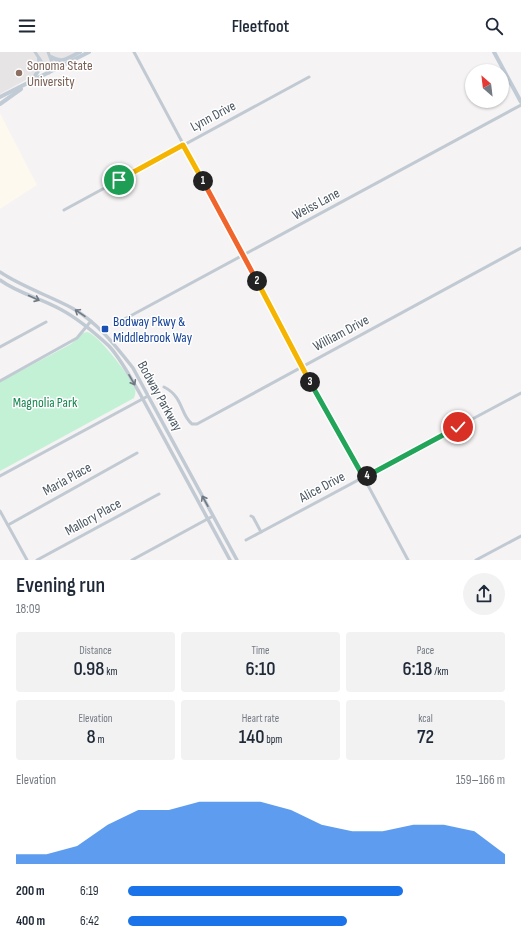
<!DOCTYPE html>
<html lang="en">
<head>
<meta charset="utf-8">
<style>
  body { margin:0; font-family:"Sofia Sans Condensed",sans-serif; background:#f2f2f3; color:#1f2937; height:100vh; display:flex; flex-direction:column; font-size:15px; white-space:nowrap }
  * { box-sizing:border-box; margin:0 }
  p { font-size:13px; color:#747a83 }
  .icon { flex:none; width:22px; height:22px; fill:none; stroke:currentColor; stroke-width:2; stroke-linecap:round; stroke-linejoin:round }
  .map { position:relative; height:508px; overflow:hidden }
  .details { display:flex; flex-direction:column; background:#fff; flex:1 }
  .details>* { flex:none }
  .needle { width:26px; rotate:332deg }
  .buttons { position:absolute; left:465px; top:12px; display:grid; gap:8px }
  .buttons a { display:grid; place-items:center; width:44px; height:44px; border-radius:50%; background:#fff; box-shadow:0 1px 3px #0004; font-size:20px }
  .pin { position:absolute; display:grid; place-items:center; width:34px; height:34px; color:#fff; margin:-17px; border:2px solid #fff; border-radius:50%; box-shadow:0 1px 4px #0007 }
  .km { position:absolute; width:20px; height:20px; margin:-10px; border-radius:50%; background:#222; color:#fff; font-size:11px; line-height:20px; text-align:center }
  .round { display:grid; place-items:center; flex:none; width:42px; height:42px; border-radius:21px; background:#f2f2f3 }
  .headline { display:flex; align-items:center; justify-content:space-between; height:68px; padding:0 16px }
  h1 { font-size:22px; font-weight:600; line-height:30px }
  .figures { display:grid; grid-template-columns:repeat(3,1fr); gap:6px; height:68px; padding:4px 16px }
  .figures div { display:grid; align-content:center; border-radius:4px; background:#f2f2f3; text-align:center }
  .figures b { font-size:20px; font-weight:600 }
  .figures small { font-size:11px; font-weight:400 }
  .figures p { font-size:11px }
  .chart { height:112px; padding:8px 16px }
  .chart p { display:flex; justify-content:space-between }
  .chart svg { width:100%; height:72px; margin-top:4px; fill:#1a73e8; opacity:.7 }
  ul { padding:0 16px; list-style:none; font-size:13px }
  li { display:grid; grid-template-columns:64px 48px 1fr; align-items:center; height:30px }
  li i { height:10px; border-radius:5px; background:#1a73e8 }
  header { display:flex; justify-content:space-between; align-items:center; height:52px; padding:0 16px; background:#fff; font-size:18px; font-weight:600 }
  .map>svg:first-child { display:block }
  .commercial { fill:#fdf9ef }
  .education { fill:#e6e4e5 }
  .green { fill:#c3f1d5 }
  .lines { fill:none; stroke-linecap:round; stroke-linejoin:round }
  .minor { stroke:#c1cad2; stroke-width:3 }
  .tertiary { stroke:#c1cad2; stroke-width:3.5 }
  .secondary { stroke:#c1cbd6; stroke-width:4 }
  .oneway { stroke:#6e7983 }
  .split-1-casing { stroke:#fff; stroke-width:8 }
  .split-2-casing { stroke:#fff; stroke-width:8 }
  .split-3-casing { stroke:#fff; stroke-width:8 }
  .split-4-casing { stroke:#fff; stroke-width:8 }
  .split-5-casing { stroke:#fff; stroke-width:8 }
  .split-1 { stroke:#f5b400; stroke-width:5 }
  .split-2 { stroke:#f0652b; stroke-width:5 }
  .split-3 { stroke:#f5b400; stroke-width:5 }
  .split-4 { stroke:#22a559; stroke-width:5 }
  .split-5 { stroke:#22a559; stroke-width:5 }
  .education-dot { fill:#8d6e63; stroke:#fff; stroke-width:1.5 }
  .transit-dot { fill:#1a4fb4; stroke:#fff; stroke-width:1.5 }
  .labels { text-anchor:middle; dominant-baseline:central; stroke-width:3; stroke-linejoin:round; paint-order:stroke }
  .education-label { font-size:14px; fill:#785e54; stroke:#fff; text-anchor:start }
  .street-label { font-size:14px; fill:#4a5661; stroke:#fff }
  .transit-label { font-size:14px; fill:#164399; stroke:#fff; text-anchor:start }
  .park-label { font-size:14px; fill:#17864f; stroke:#fff }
</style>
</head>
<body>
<header><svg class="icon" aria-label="menu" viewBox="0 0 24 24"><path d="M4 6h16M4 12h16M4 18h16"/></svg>Fleetfoot<svg class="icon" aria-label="search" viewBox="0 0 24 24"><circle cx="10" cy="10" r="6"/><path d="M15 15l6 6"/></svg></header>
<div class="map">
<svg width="521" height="508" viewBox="0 0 521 508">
  <rect width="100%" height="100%" fill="#f5f3f3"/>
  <path class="commercial" d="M0,61l37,72 -37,24z"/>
  <path class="education" d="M0,0h77l-77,42z"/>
  <path class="green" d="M87,280c11,2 44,45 48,57 1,3 0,6 -1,9l-134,73v-89l71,-38 12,-11z"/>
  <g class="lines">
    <g class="minor">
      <path d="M35,0l14,21"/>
      <path d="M48,0l7,18"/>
      <path d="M134,0l109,204 59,111 62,111 44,82"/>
      <path d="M64,158l245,-133"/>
      <path d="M121,269l400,-216"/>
      <path d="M0,295l46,-25"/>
      <path d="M0,329l77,-43 14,-17"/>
      <path d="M164,335c20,10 16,28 28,37h5l324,-176"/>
      <path d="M0,424l148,-80"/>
      <path d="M0,459l27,49"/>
      <path d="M251,464l2,1 8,15 260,-139"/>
      <path d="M8,473l129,-72"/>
      <path d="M246,488l15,-8"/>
      <path d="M37,508l122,-66"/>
      <path d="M132,508l81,-44"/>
      <path d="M476,508l45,-24"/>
    </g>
    <g class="tertiary">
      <path d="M0,220c22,15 48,23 72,36 25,14 43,37 61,60l104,192"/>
      <path d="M0,228c19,14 41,18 60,29 17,9 35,24 49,37 12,13 21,31 30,46l91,168"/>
    </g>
    <g class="secondary">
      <path d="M494,0l27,50"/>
      <path d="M51,5c12,7 17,1 29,-5"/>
      <path d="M33,27l7,-11 -1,-9"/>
      <path d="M0,45l89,-45"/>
      <path d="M0,52l21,-15"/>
    </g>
  </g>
  <defs><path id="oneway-shaft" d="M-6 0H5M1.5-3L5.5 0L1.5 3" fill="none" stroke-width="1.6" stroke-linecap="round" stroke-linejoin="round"/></defs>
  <g class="oneway">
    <use href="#oneway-shaft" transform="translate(34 246) rotate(25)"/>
    <use href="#oneway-shaft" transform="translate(80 261) rotate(-146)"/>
    <use href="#oneway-shaft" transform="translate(132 328) rotate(60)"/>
    <use href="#oneway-shaft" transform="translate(205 449) rotate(-119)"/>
  </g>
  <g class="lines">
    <g class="split-1-casing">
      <path id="split-1" d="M119,128l64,-35 20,36"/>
    </g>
    <g class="split-2-casing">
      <path id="split-2" d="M203,129l54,100"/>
    </g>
    <g class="split-3-casing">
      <path id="split-3" d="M257,229l53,101"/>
    </g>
    <g class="split-4-casing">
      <path id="split-4" d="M310,330l54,96 3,-2"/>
    </g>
    <g class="split-5-casing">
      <path id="split-5" d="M367,424l91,-49"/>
    </g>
    <use href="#split-1" class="split-1"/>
    <use href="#split-2" class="split-2"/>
    <use href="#split-3" class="split-3"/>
    <use href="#split-4" class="split-4"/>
    <use href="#split-5" class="split-5"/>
  </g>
  <circle class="education-dot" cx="19" cy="21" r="4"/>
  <rect class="transit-dot" x="101" y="273" width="8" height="8" rx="2"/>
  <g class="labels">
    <g class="education-label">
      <text x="27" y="13">Sonoma State<tspan x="27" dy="16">University</tspan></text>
    </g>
    <g class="street-label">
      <text transform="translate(213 64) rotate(-28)">Lynn Drive</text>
      <text transform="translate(316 152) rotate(-28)">Weiss Lane</text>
      <text transform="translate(341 281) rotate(-28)">William Drive</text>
      <text transform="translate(160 344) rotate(61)">Bodway Parkway</text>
      <text transform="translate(67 427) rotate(-29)">Maria Place</text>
      <text transform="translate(322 435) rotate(-28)">Alice Drive</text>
      <text transform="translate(93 465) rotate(-29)">Mallory Place</text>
    </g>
    <g class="transit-label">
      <text x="113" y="269">Bodway Pkwy &amp;<tspan x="113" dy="16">Middlebrook Way</tspan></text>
    </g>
    <g class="park-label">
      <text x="45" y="350">Magnolia Park</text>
    </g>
  </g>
</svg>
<div class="buttons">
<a><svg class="needle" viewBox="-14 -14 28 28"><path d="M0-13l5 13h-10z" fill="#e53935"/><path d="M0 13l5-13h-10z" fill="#747a83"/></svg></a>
</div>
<div class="pin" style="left:119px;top:128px;background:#1e9e55"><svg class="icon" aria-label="arrive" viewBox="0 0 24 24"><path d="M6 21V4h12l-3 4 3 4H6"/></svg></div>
<div class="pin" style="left:458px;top:375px;background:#d93025"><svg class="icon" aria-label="check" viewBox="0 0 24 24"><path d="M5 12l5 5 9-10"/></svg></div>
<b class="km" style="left:203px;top:129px">1</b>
<b class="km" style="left:257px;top:229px">2</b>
<b class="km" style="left:310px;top:330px">3</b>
<b class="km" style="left:367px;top:424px">4</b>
</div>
<section class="details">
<div class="headline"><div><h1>Evening run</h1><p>18:09</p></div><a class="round"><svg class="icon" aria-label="share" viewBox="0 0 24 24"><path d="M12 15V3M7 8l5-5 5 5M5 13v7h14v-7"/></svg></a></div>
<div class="figures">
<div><p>Distance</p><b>0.98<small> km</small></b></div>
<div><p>Time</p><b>6:10</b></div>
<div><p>Pace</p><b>6:18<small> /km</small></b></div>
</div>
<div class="figures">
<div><p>Elevation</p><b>8<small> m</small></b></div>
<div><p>Heart rate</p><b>140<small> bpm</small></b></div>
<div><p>kcal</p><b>72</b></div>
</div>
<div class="chart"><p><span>Elevation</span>159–166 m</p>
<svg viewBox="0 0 160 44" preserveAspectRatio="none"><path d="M0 44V38L10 38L20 33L30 20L40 11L50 11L60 6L70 6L80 6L90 11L100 20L110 24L120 24L130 20L140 20L150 24L160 38V44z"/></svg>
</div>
<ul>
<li><b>200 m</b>6:19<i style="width:73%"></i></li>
<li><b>400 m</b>6:42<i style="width:58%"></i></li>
</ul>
</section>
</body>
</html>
